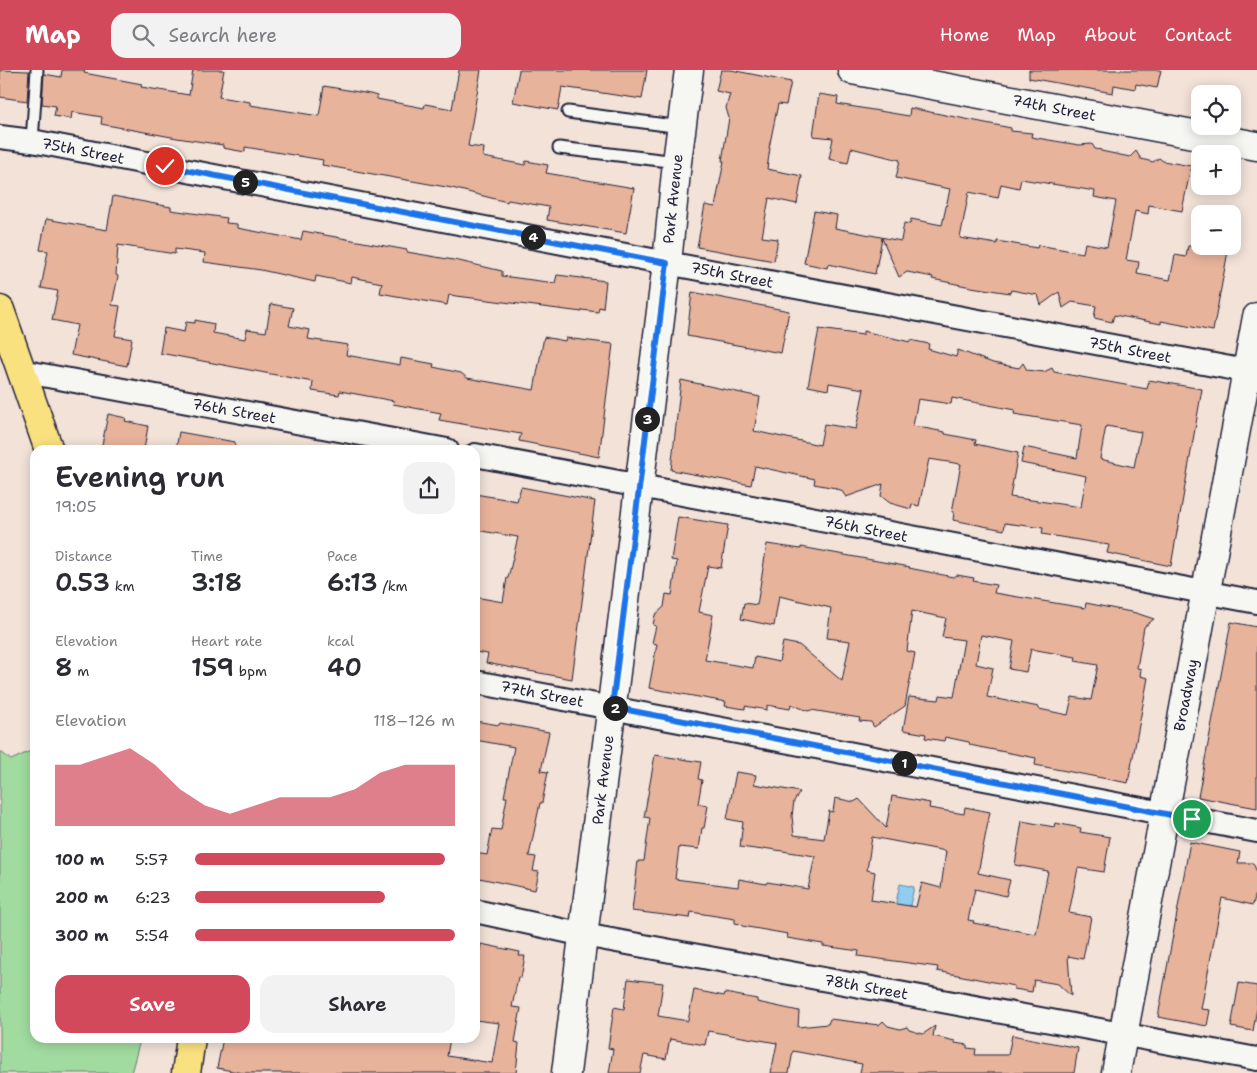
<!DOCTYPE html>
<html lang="en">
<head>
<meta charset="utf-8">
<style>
  body { margin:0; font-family:"Shantell Sans",sans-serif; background:#f2f2f3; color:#2b2b33; height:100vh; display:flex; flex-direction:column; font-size:19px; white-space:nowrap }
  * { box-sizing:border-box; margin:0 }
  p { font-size:16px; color:#7c7c81 }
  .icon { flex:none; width:28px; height:28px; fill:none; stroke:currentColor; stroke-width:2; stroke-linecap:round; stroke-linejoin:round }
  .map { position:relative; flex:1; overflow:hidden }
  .side { position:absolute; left:30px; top:375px; width:450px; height:598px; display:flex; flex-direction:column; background:#fff; border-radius:15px; box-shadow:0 2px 12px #0003 }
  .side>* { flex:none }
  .fabs { position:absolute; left:1191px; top:15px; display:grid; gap:10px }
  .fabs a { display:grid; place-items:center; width:50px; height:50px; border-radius:10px; background:#fff; box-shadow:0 2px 12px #0003; font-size:25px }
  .pin { position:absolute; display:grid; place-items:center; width:42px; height:42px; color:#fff; margin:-21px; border:2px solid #fff; border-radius:50%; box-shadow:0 1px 5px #0007 }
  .km { position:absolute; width:25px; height:25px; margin:-12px; border-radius:50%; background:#222; color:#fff; font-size:14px; line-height:25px; text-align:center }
  .round { display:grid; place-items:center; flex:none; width:52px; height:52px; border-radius:15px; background:#f2f2f3 }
  .headline { display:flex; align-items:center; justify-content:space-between; height:85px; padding:0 25px }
  h1 { font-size:28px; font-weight:600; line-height:38px }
  .figures { display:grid; grid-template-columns:repeat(3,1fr); gap:8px; height:85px; padding:5px 25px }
  .figures div { display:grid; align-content:center }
  .figures b { font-size:25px; font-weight:600 }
  .figures small { font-size:14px; font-weight:400 }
  .figures p { font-size:14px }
  .chart { height:140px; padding:10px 25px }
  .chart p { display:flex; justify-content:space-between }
  .chart svg { width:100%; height:90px; margin-top:5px; fill:#d1495b; opacity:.7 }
  .action { display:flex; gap:10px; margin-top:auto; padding:10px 25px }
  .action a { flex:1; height:58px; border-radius:15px; background:#d1495b; color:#fff; font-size:20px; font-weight:600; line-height:58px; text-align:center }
  .action a+a { background:#f2f2f3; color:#2b2b33 }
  ul { padding:0 25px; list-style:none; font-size:16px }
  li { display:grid; grid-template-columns:80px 60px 1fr; align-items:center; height:38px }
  li i { height:12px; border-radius:6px; background:#d1495b }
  header { display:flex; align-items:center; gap:30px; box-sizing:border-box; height:70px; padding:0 25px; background:#d1495b; color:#fff }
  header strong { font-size:24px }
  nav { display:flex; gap:28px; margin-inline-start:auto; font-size:18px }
  .search { width:350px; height:45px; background:#f2f2f3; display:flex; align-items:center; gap:12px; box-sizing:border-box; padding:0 18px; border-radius:15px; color:#7c7c81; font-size:19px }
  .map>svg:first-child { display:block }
  .green { fill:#a1dba0; stroke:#627e6e }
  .water { fill:#8fcef0; stroke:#6389a8 }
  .building { fill:#e8b39b; stroke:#22223b; fill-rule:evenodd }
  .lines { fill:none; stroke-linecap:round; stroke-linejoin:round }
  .lane-casing { stroke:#22223b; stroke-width:15 }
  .street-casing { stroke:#22223b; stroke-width:26 }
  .secondary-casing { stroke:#22223b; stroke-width:31 }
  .primary-casing { stroke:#22223b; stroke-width:31 }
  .lane { stroke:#f6f6f2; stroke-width:11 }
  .street { stroke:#f6f6f2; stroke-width:22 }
  .secondary { stroke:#f6f6f2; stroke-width:28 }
  .primary { stroke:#fae180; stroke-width:28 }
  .route-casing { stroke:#fff; stroke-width:10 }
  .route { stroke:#1a73e8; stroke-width:6 }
  .labels { text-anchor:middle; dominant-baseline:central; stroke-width:4; stroke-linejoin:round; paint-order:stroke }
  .street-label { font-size:15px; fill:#22223b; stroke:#f6f6f2 }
</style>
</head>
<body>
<header>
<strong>Map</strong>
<div class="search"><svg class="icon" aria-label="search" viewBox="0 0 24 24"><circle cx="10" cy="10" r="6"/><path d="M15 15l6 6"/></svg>Search here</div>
<nav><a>Home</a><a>Map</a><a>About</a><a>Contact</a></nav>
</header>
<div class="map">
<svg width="1257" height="1003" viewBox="0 0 1257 1003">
  <rect width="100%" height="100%" fill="#f2e2d8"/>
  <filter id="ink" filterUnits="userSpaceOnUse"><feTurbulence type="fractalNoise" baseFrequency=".02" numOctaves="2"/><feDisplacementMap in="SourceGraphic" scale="10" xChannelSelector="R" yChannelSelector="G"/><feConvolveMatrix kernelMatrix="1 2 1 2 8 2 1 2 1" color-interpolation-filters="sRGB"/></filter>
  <g filter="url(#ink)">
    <path class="green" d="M35,679v289h104v6l-8,29h-131v-322l11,9z"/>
    <path class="water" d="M900,814l14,3 -7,32 -14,-3z"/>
    <g class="building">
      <path d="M0,0l29,1 -2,30 -27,-4z"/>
      <path d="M62,0h23l-1,3 58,11 -1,3 48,8 4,-25h31l-5,27 31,5v3l69,11 5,-30 46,8 7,2v3l47,9 1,-4 27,5 7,-39h22l-13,76 16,2 -1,9 42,8 1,-4 22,4 -2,8 88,15 -8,45 -79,-13 2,-13 -41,-7 -1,2 -55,-14 -130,-23 1,-5 -78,-13v5l-22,-4v-3l-46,-7 -76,-14 1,-7 -30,-5 -1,7 -17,-3 2,-10 -14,-2 2,-30 17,3z"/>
      <path d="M519,0h128l-5,29 -80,-12 -4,23 -45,-8z"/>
      <path d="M721,0h10l60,12 -5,23 -8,-1 -9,44h1l-3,21 35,7 -5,28 -28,-6 -7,39 16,2 -4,22 -77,-14 8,-42 10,2 9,-46h-2l7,-43 -3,-10 4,-14 -14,-3z"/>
      <path d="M1029,0h132l-4,18 -21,-4 -1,5 -21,-4 -1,8 -84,-15z"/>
      <path d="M819,24l19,3 -1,7 72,12 1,-8 101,20v3l21,2 -1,4 48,8 13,-1 3,5 6,1v1l29,6 6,-6 5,8 12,3 6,-4 4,3 28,5 -9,45 -33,-6 -1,9 -13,-3 -9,49 13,2 -2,12 33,6 5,-25 11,2 2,-11h41l-16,85 -52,-10v3l-47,-9 -2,7 -18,-4 2,-12 -24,-4 -9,6 -4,-16 -18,13 -3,-10 -27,-5 -1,3 -39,-6 -39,-8 1,-2 -26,-5 -8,5 -17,-39 -7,36 -47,-10 -1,4 -23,-5 10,-52 23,4 -2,13 66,13 3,-18 6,1 1,-5 31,6 8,-36 -54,-11 4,-18 -49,-12 -3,15 -19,-4 4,-21 -20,-2zM1021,109l74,12 -1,6 22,4 -9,46 -22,-4 -2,10 -45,-8 -1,3 -40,-7v3l-37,-6 9,-46 29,6 3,-14 18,4z"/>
      <path d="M113,126l58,11v3l56,8 -1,5 11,1v4l64,12 2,-9 104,19v2l52,9 43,10v5l53,7 2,-8 49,6 -3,27 -4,-1 -1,5 -16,-2v2l-133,-17 -2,10 -67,-12 2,-10 -30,-6 -1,6 -35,-7 -1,6 -54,-12 -57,-8 1,-9 -30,-4v5l-57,-9 -2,30 2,1 -6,29 8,1 -5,30 17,3 -5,27 -56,-11 6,-30 -25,-5 6,-29 -17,-3 7,-37 -8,-1 6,-31 61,11z"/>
      <path d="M692,222l97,19 -8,42 -94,-17z"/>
      <path d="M271,234l22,4 -4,18 21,4 -2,9 40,6 -2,10 54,10 1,-7 33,6 -1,3 28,6 6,5 67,12 10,-53 21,4 1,-3 47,6 -14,113 -80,-16 2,-7 -82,-14 2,-7 -48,-9 1,-3 -54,-10 -1,4 -27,-4 1,-9 -153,-29 4,-25 20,4 2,-10 9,1v-3l19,4 -1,9 32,6 2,-10 19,3z"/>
      <path d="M819,259l44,6v-4l47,11v-2l19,4 -1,5 28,8 2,-7 35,13 26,5 4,-5 4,7 17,2 8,-4 2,4 93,17 2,-9 53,9 -31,177 -64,-13 2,-8 -67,-11 1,-6 -38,-5 -1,7 -51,-10 1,-8h-2l9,-48 -32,-5 -10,47 -7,-2 -1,5 -21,-6 -9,-7 2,-12 -37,13 -5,-7 -6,-1 1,-1 -22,-4 1,-5 -60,-13 -4,19 -80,-15 10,-90 79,17 -6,34 66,14 4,-21 32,5 8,-40 -35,-6 -1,7 -20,-4zM952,328l63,12 -1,4 68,11 -5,33 -53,-11 -3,16 65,13 -5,31 -71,-10 8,-44 -43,-9 1,-4 -31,-6v-2l-32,-6 5,-27 33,5zM1106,356l35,6 -7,35 -34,-8z"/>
      <path d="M108,344l18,4 -1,3 23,5 -4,24h-43z"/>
      <path d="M179,362l56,10 -1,8h-58z"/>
      <path d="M521,417l74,14 -23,178 -86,-16 2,-9 -13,-2v-55l28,5 4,-24h1l10,-41 -43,-7v-36l42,7z"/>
      <path d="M678,447l50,8 -7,43 -13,-2 -9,46 14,3 -8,45 48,8 2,-11 24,5 4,-20 16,3 43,36 8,-40 -23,-3 4,-30 -52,-12 -5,30 -33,-7 3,-16 13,2 10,-61 34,5v-2l109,20 -1,1 44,9 4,-2 17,3 -1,3 23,4 -2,8 91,15 1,-5 50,10 18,6 -10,8 -7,41 4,1 -1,7 8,2 -20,105 -93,-18 1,-7 -57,-11 -9,-2 -1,-3 -24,-5 -1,4 -19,-3 1,-4 -23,-4 6,-33 30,3 1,-5 14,2 10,-57 -22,-3 4,-19 -34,-7 -5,40 8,2 -10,53 -31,21 -3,-5 -12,-1 1,-3 -49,-8 -3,1 -17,-7 -1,5 -23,-4v5l-22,-4v3l-20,-3 1,-4 -77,-14 8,-44 -5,-1 4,-17 -3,-1 2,-10 9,-8 2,-13 6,1 5,-34 -6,-1zM981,565l33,6 -5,28 17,3 5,-23 45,8 -1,4 23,4 -7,35 -19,-3 -4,18 -29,-6v-2l-52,-10 6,-29 -17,-4z"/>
      <path d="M1231,552l26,5v181l-59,-11z"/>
      <path d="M475,651l24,4 1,-2 49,9 -8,39 7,1 -6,31h-2l-11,53 7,1 -3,14 6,1 -4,18 -60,-13v-24l12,2 5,-26 9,1 6,-33h-3l10,-50 -39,-7z"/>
      <path d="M655,685l46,7 -3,17 4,1 -4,24 10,2 -4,22h-2l-3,21 -20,-2 -4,32 63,8 1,-8 27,5 1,-2 41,7 7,-33 -52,-8v2l-23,-3 3,-25 -16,-3 9,-47 20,3 -2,9 46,8 -6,9 -2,15 2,19 30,4 5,-28 4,1 2,-14 19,4 5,-3 27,29 6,-32 38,7 -1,5 35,6 1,-7 25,5 -12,61 32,7 -4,16 -31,-7 -7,31 6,1 -1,2 63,11 12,-63 -33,-6 7,-44 32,6 1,-4 26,5 -1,4 30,5 -6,35 -26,-4 -9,45 22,4 -8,42 -15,-3 3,40 -13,-12 -24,-4 -2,12 -18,-3v-3l-77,-15 1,-4 -80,-11 1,-5 -36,-5v-2l-36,-6 1,-4 -46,-8 -2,-2 -5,-1v-4l-44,-7 -1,6 -58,-7 6,-50h6l6,-43 -6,-1zM872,767l74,14 -5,37 -19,-5 -6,24 -45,-7 4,-28 -8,-2z"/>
      <path d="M1190,772l50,10 -2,11h15l4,9v16l-4,17 -31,-7 -21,111 9,1 -3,16 -49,-9z"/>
      <path d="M481,874l39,8 -1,4h6l-4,22 -3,-1 -6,30 9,1 -6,34 4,1 -3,30h-273l-26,-5 6,-30h227l-3,18 45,7 7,-40 -24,-3v-44z"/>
      <path d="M628,909l35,4 -5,33 30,5 6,-31 30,6 1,-3 32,6v3l42,9 -1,16 30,-3 2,-5 49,6 4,-4 5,5 12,3 7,-2 2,3 14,4 12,-8 -2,10 22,5v2l12,2v3l9,1 -1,6h33l4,-20 66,13 -4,25h-214l2,-9 -69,-13 -4,22h-18l6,-30 -69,-12 -3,14 -35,-6 -4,20 -22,-4 -4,18h-31l4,-24 -5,-1 6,-41 10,2z"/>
      <path d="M1239,913l18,3v22l-4,23 -22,-4z"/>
    </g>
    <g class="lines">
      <g class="lane-casing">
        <g id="lane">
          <path d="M568,42l113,15"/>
          <path d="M32,71l5,-71"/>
          <path d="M559,78l118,14"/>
        </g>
      </g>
      <g class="street-casing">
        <g id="street">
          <path d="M0,67l32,4 635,122 590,110"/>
          <path d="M21,301l426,79"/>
          <path d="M475,385l782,147"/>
          <path d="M475,612l782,149"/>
          <path d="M475,841l109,24 673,124"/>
        </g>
      </g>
      <g class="secondary-casing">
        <g id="secondary">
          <path d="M852,0l405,76"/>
          <path d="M566,1003l101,-810 10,-101 12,-92"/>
          <path d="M1116,1003l141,-756"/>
        </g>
      </g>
      <g class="primary-casing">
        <g id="primary">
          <path d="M0,240l49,140"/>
          <path d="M186,1003l5,-35"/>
        </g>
      </g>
      <use href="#lane" class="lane"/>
      <use href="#street" class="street"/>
      <use href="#secondary" class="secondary"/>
      <use href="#primary" class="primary"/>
    </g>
  </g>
  <g class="lines" filter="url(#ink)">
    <g class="route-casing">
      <path id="route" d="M165,96l502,97 -55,444 580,112"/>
    </g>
    <use href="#route" class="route"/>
  </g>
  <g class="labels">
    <g class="street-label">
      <text transform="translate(1054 38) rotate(11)">74th Street</text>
      <text transform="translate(83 81) rotate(11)">75th Street</text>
      <text transform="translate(673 129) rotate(-84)">Park Avenue</text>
      <text transform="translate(732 205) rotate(11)">75th Street</text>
      <text transform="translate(1130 280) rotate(11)">75th Street</text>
      <text transform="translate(234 341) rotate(10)">76th Street</text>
      <text transform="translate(866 459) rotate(11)">76th Street</text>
      <text transform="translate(542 624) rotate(11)">77th Street</text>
      <text transform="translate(1186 625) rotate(-79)">Broadway</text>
      <text transform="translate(603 710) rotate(-83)">Park Avenue</text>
      <text transform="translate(866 917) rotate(10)">78th Street</text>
    </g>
  </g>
</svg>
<div class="fabs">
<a><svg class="icon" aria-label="locate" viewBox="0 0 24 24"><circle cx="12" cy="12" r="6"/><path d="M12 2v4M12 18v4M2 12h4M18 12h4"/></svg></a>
<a>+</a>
<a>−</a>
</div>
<div class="pin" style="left:1192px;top:749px;background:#1e9e55"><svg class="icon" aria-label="arrive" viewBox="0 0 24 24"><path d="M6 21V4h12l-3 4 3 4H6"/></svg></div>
<div class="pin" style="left:165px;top:96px;background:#d93025"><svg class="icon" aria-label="check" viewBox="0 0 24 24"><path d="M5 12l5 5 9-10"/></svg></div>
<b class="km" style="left:904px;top:693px">1</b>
<b class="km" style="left:615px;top:638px">2</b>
<b class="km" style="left:647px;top:349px">3</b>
<b class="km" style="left:533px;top:167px">4</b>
<b class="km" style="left:245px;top:112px">5</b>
<section class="side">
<div class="headline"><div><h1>Evening run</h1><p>19:05</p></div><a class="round"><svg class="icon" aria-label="share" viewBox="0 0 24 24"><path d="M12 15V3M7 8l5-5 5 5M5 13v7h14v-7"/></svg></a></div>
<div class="figures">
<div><p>Distance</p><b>0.53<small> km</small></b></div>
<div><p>Time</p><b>3:18</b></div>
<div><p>Pace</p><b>6:13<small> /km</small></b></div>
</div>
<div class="figures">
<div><p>Elevation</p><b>8<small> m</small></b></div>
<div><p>Heart rate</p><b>159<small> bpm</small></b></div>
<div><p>kcal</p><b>40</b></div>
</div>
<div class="chart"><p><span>Elevation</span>118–126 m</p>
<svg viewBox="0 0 160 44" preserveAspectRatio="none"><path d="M0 44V14L10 14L20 10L30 6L40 14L50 26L60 34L70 38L80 34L90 30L100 30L110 30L120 26L130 18L140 14L150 14L160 14V44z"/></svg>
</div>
<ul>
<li><b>100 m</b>5:57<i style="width:96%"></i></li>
<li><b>200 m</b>6:23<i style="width:73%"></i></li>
<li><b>300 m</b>5:54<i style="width:100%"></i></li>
</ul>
<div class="action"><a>Save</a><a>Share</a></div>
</section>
</div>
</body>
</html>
